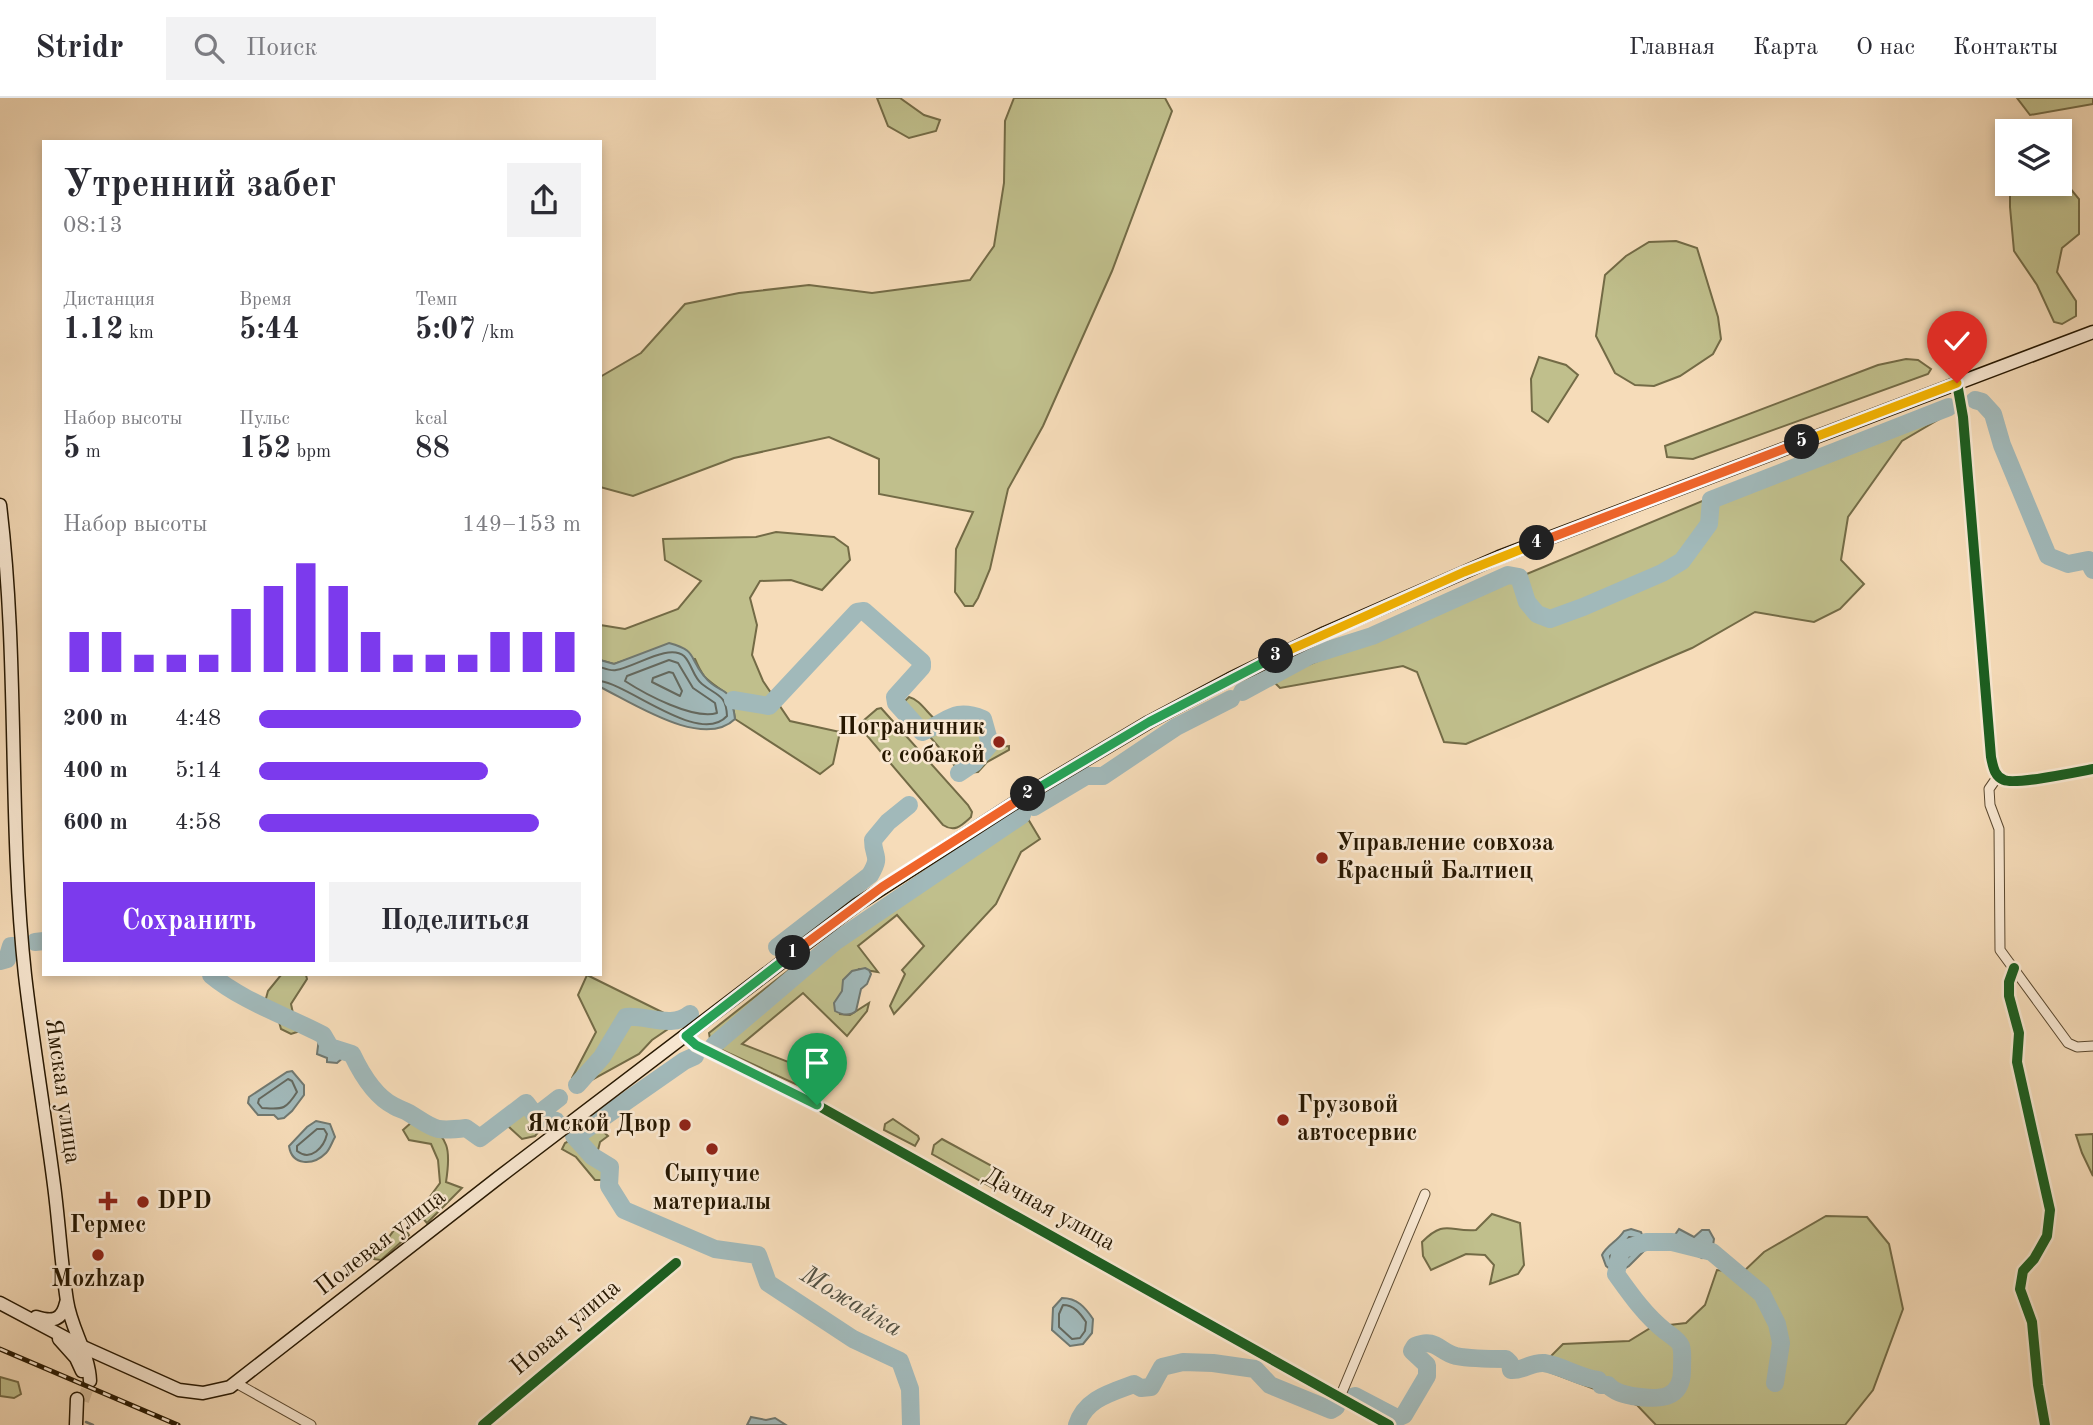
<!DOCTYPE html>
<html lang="ru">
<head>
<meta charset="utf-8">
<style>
  body { margin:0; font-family:"Old Standard TT",serif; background:#f2f2f3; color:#2b2b33; height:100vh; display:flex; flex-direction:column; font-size:26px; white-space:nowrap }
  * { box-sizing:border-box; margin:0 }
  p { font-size:23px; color:#7c7c81 }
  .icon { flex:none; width:38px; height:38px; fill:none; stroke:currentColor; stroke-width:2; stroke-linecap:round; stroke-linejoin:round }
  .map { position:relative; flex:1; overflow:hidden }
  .side { position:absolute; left:42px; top:42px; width:560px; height:836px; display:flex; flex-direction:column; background:#fff; border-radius:0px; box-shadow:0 4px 10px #0003 }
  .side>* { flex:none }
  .controls { position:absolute; left:1995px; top:21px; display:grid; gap:14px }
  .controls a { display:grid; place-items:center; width:77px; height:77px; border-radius:0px; background:#fff; box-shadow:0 4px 10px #0003; font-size:35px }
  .pin { position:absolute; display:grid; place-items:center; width:60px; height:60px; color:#fff; margin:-72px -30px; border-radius:50% 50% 50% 0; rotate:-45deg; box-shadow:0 0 7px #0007 }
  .pin .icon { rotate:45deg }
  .km { position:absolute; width:35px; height:35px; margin:-18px; border-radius:50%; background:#222; color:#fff; font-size:19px; line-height:35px; text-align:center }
  .round { display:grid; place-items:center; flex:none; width:74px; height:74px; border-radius:0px; background:#f2f2f3 }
  .summary { display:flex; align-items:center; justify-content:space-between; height:119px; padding:0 21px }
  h1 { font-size:38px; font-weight:700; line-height:52px }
  .stats { display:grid; grid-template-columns:repeat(3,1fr); gap:10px; height:119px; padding:7px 21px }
  .stats div { display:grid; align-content:center }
  .stats b { font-size:30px; font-weight:700 }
  .stats small { font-size:19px; font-weight:400 }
  .stats p { font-size:19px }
  .chart { height:196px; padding:14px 21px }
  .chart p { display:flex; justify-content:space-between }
  .chart svg { width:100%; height:126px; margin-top:7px; stroke:#7c3aed; stroke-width:6 }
  .primary-button { display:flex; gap:14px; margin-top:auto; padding:14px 21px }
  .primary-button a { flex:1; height:80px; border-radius:0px; background:#7c3aed; color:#fff; font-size:28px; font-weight:700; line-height:80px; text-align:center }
  .primary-button a+a { background:#f2f2f3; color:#2b2b33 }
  ul { padding:0 21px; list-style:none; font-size:23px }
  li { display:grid; grid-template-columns:112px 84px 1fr; align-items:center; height:52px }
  li i { height:18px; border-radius:9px; background:#7c3aed }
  header { display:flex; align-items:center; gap:42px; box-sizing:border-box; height:98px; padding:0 35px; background:#fff; border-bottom:2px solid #e1e1e2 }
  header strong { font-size:33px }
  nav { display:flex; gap:38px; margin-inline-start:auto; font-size:24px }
  .search { width:490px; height:63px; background:#f2f2f3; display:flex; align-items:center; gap:18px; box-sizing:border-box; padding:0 24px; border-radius:0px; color:#7c7c81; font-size:26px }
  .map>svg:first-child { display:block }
  .green { fill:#c0bf8c; stroke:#736b46; stroke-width:2 }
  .water { fill:#a1b9ba; stroke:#707870; stroke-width:2 }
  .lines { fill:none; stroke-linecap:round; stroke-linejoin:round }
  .shore { stroke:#64685e; stroke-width:2 }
  .stream { stroke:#707870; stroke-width:2.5 }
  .river { stroke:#a1b9ba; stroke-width:18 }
  .secondary-tunnel { stroke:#d7be9d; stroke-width:12; stroke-dasharray:12 6; stroke-linecap:butt }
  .street-casing { stroke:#5a482f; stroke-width:11 }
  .secondary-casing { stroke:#261701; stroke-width:15 }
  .street { stroke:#f9e8d2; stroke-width:9 }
  .secondary { stroke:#f9e8d2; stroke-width:12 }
  .rail-casing { stroke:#261701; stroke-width:5 }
  .rail { stroke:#f9e8d2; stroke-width:2.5; stroke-dasharray:8; stroke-linecap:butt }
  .cycleway-casing { stroke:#f9e8d2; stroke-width:15 }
  .cycleway { stroke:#1b5e20; stroke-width:10 }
  .split-1-casing { stroke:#fff; stroke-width:14 }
  .split-2-casing { stroke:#fff; stroke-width:14 }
  .split-3-casing { stroke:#fff; stroke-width:14 }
  .split-4-casing { stroke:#fff; stroke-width:14 }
  .split-5-casing { stroke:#fff; stroke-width:14 }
  .split-6-casing { stroke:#fff; stroke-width:14 }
  .split-1 { stroke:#22a559; stroke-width:9 }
  .split-2 { stroke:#f0652b; stroke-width:9 }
  .split-3 { stroke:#22a559; stroke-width:9 }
  .split-4 { stroke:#f5b400; stroke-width:9 }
  .split-5 { stroke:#f0652b; stroke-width:9 }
  .split-6 { stroke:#f5b400; stroke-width:9 }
  .poi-dot { fill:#8f2418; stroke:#f9e8d2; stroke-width:2.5 }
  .labels { text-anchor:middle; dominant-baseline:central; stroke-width:5; stroke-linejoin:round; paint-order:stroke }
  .poi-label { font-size:24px; font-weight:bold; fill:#261701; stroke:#f9e8d2; text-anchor:start }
  .street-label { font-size:24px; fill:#261701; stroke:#f9e8d2 }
  .water-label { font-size:26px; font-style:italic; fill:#515042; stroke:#f9e8d2 }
</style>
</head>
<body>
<header>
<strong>Stridr</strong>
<div class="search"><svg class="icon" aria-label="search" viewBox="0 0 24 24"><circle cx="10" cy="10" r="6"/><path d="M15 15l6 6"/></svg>Поиск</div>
<nav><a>Главная</a><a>Карта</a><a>О нас</a><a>Контакты</a></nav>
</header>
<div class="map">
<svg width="2093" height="1327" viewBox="0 0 2093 1327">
  <rect width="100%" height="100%" fill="#f6dcb9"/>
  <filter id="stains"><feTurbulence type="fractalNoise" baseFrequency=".00286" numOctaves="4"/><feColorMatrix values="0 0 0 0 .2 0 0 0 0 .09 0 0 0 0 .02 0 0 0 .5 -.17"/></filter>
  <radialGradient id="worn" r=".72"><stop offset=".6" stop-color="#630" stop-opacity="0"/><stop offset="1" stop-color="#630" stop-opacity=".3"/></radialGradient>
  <g class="green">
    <path d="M877,0h23l24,17 16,5 -4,11 -27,7 -21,-12z"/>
    <path d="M1014,0h151l7,13 -60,160 -69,155 -35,63 -18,80 -12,29 -5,8h-8l-10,-14 1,-43 17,-37 -94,-18v-35l-50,-22 -95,21 -101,38 -33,-9v-110l41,-24 44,-49 54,-11 70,-8 63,8 98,-13 24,-34 10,-63 1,-62z"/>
    <path d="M2017,0h76v6l-63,11z"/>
    <path d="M2060,78l19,23v35l-17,14 -5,24 19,29v15l-14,8 -8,-2 -17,-37 -23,-34 -4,-44v-23h50z"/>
    <path d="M1676,143l21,7 21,69 3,22 -8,15 -33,22 -26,10 -19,-1 -20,-12 -19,-37 9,-61 21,-19 23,-14z"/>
    <path d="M1539,259l27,8 12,10 -30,47 -16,-11 -1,-32z"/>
    <path d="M1906,261l12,1 13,9 -3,5 -235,85 -26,-2 -2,-11 213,-81z"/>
    <path d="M1940,309l4,6 -3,5 -39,23 -54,76 -7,43 23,24 -24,25 -26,13 -59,-10 -63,36 -226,96 -22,-2 -27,-70 -14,-6 -123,22 -8,-8 654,-272z"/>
    <path d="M776,434l58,5 14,10 2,13 -28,30 -31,-10 -31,1 -10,17 7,27 -5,30 11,26 27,40 50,11 -7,32 -13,10 -85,-55c-4,-31 -8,-22 -28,-40 -6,-5 -9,-14 -12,-20l-60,-2 -21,7 -14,-4v-35l25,4 53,-20 23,-28 -36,-21 -2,-21 93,-2z"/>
    <path d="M909,599c16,4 24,31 51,37 9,2 14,0 20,-7l12,7 6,13 11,-1v4l-22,12 -9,10 -13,1 -11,-8 -52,-61z"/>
    <path d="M881,610l87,97 4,7 -1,5c-9,8 -16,16 -28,8l-80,-94v-10l14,-12z"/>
    <path d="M1020,715l5,1 15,25 -19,13 -25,52 -102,110 -4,-8 15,-32 -3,-4 22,-24 -27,-31 -39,31 20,26 -19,-3 -16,19 -3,26 10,1 19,-12 -2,8 -20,25 -44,-43 -61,51 80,31 -7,18 -104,-48 -2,-12c99,-79 200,-158 311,-220z"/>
    <path d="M281,877h25l1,4 -16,25 6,28 -6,2 -10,-5 -3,-11 -13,-16 3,-11z"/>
    <path d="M587,877l81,40 3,12 -19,13 -13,14 -58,32 -8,-3 -1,-5 24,-46 -18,-37z"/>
    <path d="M524,1014l19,6 3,5 -11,13 -13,3 -13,-12 1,-7z"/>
    <path d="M421,1016c26,27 31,29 25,68l16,6 -35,35 -9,-10 22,-30 -2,-23 -7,-16 -22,-4 -6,-10z"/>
    <path d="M893,1021l25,17 1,3 -4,7 -31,-16 1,-6z"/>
    <path d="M598,1029l10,9 -8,6 -2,8 7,30h-10l-19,-23 -14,-8 3,-6z"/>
    <path d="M2093,1036v42l-11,-23 -6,-18z"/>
    <path d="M942,1041l61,33v12l-4,5 -6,-1 -61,-34 2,-9z"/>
    <path d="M1492,1116l28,9 4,42 -6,9 -28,10 4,-19 -9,-10 -19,-1 -35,16 -8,-14 -1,-14c23,-23 27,-10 54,-12z"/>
    <path d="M1826,1118l41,1 22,27 14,65 -30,81 -28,35h-189l-19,-20 -98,-37 24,-24 66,-3 23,-14 34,-4 19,-18 12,-35 25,3 22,-21z"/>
    <path d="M397,1128l8,3 4,6 -28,25 -8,-1z"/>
    <path d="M0,1279l18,5 3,12 -7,4 -14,-2z"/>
  </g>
  <g class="water">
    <path d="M669,545c29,8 19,14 35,33 17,22 26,4 31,43 -32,31 -102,-16 -135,-32v-27l14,4z"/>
    <path d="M865,870l4,2 2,4 -4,10 -6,5 -5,22c-6,5 -14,4 -21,0l-1,-8 8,-12 1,-11 9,-9z"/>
    <path d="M323,937l21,12 1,9 -8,7 -10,-1v-4l-10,-4 2,-16z"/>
    <path d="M292,973l12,14v10l-12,16 -8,7 -6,1 -4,-4h-16l-10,-12 1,-6 38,-25z"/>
    <path d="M316,1023l14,3 5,13c-3,5 -5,12 -9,16 -13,13 -34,13 -37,-7l18,-19z"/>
    <path d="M1631,1131l10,3 6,16 -18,18 -13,8 -10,-8 -4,-11c5,-10 16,-14 22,-24z"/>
    <path d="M1679,1131l15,8 8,-7h7l5,9 -2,13 -10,6 -16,-8h-11l-3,-3v-8z"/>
    <path d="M1062,1200c15,0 23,9 31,21l-1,14 -9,11 -13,2 -18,-16 1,-22z"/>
    <path d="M751,1319l15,3 9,-2 11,7h-39z"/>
  </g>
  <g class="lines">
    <g class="shore">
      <path d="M669,562l9,3 15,25 22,15 2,10c-24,7 -72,-19 -92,-32l2,-5z"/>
      <path d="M600,569c6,2 11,4 16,3 19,-3 53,-27 68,-14 8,8 9,21 18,28 15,12 24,10 25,32 -27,30 -97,-31 -127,-35"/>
      <path d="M669,574l4,1 9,18 -2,5 -28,-14 1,-4z"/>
      <path d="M288,981l4,2 5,11c-12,19 -15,17 -35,16l-4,-5 1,-4z"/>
      <path d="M317,1031h7l3,5c-3,13 -16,28 -30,17v-5z"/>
      <path d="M1629,1139l8,1 2,9 -15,14 -7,4 -6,-5 -1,-4 13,-10z"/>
      <path d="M1063,1207c11,0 17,8 23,17l-1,9 -5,7 -8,1 -13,-12v-13z"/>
    </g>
    <path class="stream" d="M86,1324l7,3"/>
    <g class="river">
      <path d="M1975,302l7,2 11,12 9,31 46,111 20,8 20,-4 5,10"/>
      <path d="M1242,594l67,-36 63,-20 136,-61 11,2 8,25 10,12 13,5 33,-12 79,-34 20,-12 27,-37 2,-24 238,-93"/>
      <path d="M733,602l36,6 88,-94 7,-1 58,51v5l-27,30 1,6 26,29c26,-10 31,-25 61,-13l7,25 -16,19 -15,10"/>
      <path d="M1034,709l52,-31h17l73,-49 55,-28"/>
      <path d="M35,844l9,-1"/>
      <path d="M777,849l93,-72c12,-20 3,-17 3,-35l15,-18 21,-17"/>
      <path d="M0,863l7,-2 4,-13h4"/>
      <path d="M211,877c31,26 76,41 112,60l7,12 22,7c9,19 22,42 42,52 5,3 10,4 15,7 26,16 24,19 57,15l14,10 46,-35 9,12 21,6"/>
      <path d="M714,947l122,-104 186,-126"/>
      <path d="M577,987l25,-28 24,-40c21,-2 46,12 64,-3"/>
      <path d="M537,1017l22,-17"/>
      <path d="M574,1038l18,20 18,11 -1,19 15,24 91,39 43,6 10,28 85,56 47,22 10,28 1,36"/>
      <path d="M575,1039l109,-76 11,-5"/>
      <path d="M1349,1300l6,-2 42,22 7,-3 23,-39v-11l-15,-14 3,-5c21,-9 24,6 41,10 16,3 34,3 50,3l4,4 1,7c12,1 20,-8 33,-7 19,3 36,15 54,17l3,5h7c6,7 15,9 24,11 26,4 51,5 50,-28 0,-7 1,-16 -1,-22 -2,-6 -11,-11 -16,-15 -20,-16 -34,-36 -49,-57l5,-24 25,-8h26l40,10 50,42 15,30 4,19 -6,40"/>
      <path d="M1077,1327c8,-26 33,-32 57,-41l7,4 10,-1 11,-20 21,-5 30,1 42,6 15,16 61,25 5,-3"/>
    </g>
    <path class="secondary-tunnel" d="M83,1303l7,-20"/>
    <g class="street-casing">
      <g id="street">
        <path d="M1957,285l6,34 28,340c2,9 3,19 13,23 11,5 73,-8 89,-11"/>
        <path d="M1998,678l-9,13 1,16 9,24 1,121 68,93 9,4 16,-1"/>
        <path d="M2014,870l-5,14v14l10,37 -2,29 33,148 -3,26 -13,23 -11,12 -3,18 12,33 6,63 7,40"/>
        <path d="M686,938l10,9 121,60 572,320"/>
        <path d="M236,1285l75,42"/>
        <path d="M1340,1299l85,-203"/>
        <path d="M483,1327l193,-162"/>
      </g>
    </g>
    <g class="secondary-casing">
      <g id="secondary">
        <path d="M0,407c19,156 8,314 25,470 8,70 20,140 29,210 5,38 7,77 13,116 4,28 22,52 23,80"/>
        <path d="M0,1205l81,43 98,44 24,3 27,-6 268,-209 360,-274 175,-113 116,-69 81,-43 95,-46 174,-76 594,-225"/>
        <path d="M36,1219c16,5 26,4 30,-14"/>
        <path d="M59,1241l17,19 6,13"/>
        <path d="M76,1327l1,-26"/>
      </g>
    </g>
    <use href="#street" class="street"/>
    <use href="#secondary" class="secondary"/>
    <g class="rail-casing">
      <path id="rail" d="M0,1251l178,76"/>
    </g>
    <use href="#rail" class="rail"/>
    <g class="cycleway-casing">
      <g id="cycleway">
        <path d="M1957,285l6,34 28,340c2,9 3,19 13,23 11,5 73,-8 89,-11"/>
        <path d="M2014,870l-5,14v14l10,37 -2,29 33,148 -3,26 -13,23 -11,12 -3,18 12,33 6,63 7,40"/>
        <path d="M686,938l10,9 121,60 572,320"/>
        <path d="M483,1327l193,-162"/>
      </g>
    </g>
    <use href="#cycleway" class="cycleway"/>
  </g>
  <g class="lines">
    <g class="split-1-casing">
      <path id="split-1" d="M793,855l-107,83 10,9 121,60"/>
    </g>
    <g class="split-2-casing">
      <path id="split-2" d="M793,855l89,-66 146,-93"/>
    </g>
    <g class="split-3-casing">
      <path id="split-3" d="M1028,696l121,-72 127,-66"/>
    </g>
    <g class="split-4-casing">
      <path id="split-4" d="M1276,558l188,-84 73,-29"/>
    </g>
    <g class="split-5-casing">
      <path id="split-5" d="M1537,445l265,-101"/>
    </g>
    <g class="split-6-casing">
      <path id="split-6" d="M1802,344l155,-59"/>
    </g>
    <use href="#split-1" class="split-1"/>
    <use href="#split-2" class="split-2"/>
    <use href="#split-3" class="split-3"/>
    <use href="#split-4" class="split-4"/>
    <use href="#split-5" class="split-5"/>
    <use href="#split-6" class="split-6"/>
  </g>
  <g class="poi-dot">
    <circle cx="999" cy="644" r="7"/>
    <circle cx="1322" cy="760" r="7"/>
    <circle cx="1283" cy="1022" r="7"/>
    <circle cx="685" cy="1027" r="7"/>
    <circle cx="712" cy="1051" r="7"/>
    <path d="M104.5 1092.5h7v7h7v7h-7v7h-7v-7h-7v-7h7z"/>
    <circle cx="143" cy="1104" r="7"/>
    <circle cx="98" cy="1157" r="7"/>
  </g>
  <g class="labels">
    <g class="poi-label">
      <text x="985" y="630" text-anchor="end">Пограничник<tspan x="985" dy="28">с собакой</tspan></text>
      <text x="1336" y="746">Управление совхоза<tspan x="1336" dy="28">Красный Балтиец</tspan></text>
      <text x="1297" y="1008">Грузовой<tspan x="1297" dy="28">автосервис</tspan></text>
      <text x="671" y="1027" text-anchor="end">Ямской Двор</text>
      <text x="712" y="1077" text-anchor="middle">Сыпучие<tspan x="712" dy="28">материалы</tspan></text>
      <text x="157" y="1104">DPD</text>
      <text x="108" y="1128" text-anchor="middle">Гермес</text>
      <text x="98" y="1182" text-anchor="middle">Mozhzap</text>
    </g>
    <g class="street-label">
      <text transform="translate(62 993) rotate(82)">Ямская улица</text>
      <text transform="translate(1049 1112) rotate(29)">Дачная улица</text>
      <text transform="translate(381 1145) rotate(-38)">Полевая улица</text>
      <text transform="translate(566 1230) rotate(-40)">Новая улица</text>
    </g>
    <g class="water-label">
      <text transform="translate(851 1204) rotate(31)">Можайка</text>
    </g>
  </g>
  <rect width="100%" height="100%" filter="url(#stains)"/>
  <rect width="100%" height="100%" fill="url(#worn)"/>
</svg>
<div class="controls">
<a><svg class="icon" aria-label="layers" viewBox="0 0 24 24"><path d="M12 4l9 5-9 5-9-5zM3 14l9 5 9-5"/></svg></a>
</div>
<div class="pin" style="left:817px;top:1007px;background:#1e9e55"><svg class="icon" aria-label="arrive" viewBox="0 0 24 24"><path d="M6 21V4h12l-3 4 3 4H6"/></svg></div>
<div class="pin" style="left:1957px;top:285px;background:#d93025"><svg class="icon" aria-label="check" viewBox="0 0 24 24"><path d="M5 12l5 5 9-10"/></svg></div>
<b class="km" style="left:793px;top:855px">1</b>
<b class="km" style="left:1028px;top:696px">2</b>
<b class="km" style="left:1276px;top:558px">3</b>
<b class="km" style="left:1537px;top:445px">4</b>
<b class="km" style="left:1802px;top:344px">5</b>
<section class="side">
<div class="summary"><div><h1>Утренний забег</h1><p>08:13</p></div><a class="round"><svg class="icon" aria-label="share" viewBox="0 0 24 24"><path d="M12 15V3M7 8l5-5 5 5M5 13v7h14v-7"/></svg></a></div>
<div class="stats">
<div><p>Дистанция</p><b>1.12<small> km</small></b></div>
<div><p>Время</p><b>5:44</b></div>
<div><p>Темп</p><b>5:07<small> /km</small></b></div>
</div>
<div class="stats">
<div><p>Набор высоты</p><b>5<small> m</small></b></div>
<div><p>Пульс</p><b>152<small> bpm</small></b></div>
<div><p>kcal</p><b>88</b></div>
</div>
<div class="chart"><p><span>Набор высоты</span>149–153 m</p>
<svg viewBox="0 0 160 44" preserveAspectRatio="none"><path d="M5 44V30M15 44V30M25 44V38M35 44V38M45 44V38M55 44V22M65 44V14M75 44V6M85 44V14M95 44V30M105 44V38M115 44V38M125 44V38M135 44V30M145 44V30M155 44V30"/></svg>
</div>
<ul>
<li><b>200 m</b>4:48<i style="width:100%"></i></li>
<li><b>400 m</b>5:14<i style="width:71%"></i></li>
<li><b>600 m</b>4:58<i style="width:87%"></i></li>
</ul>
<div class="primary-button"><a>Сохранить</a><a>Поделиться</a></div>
</section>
</div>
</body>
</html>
